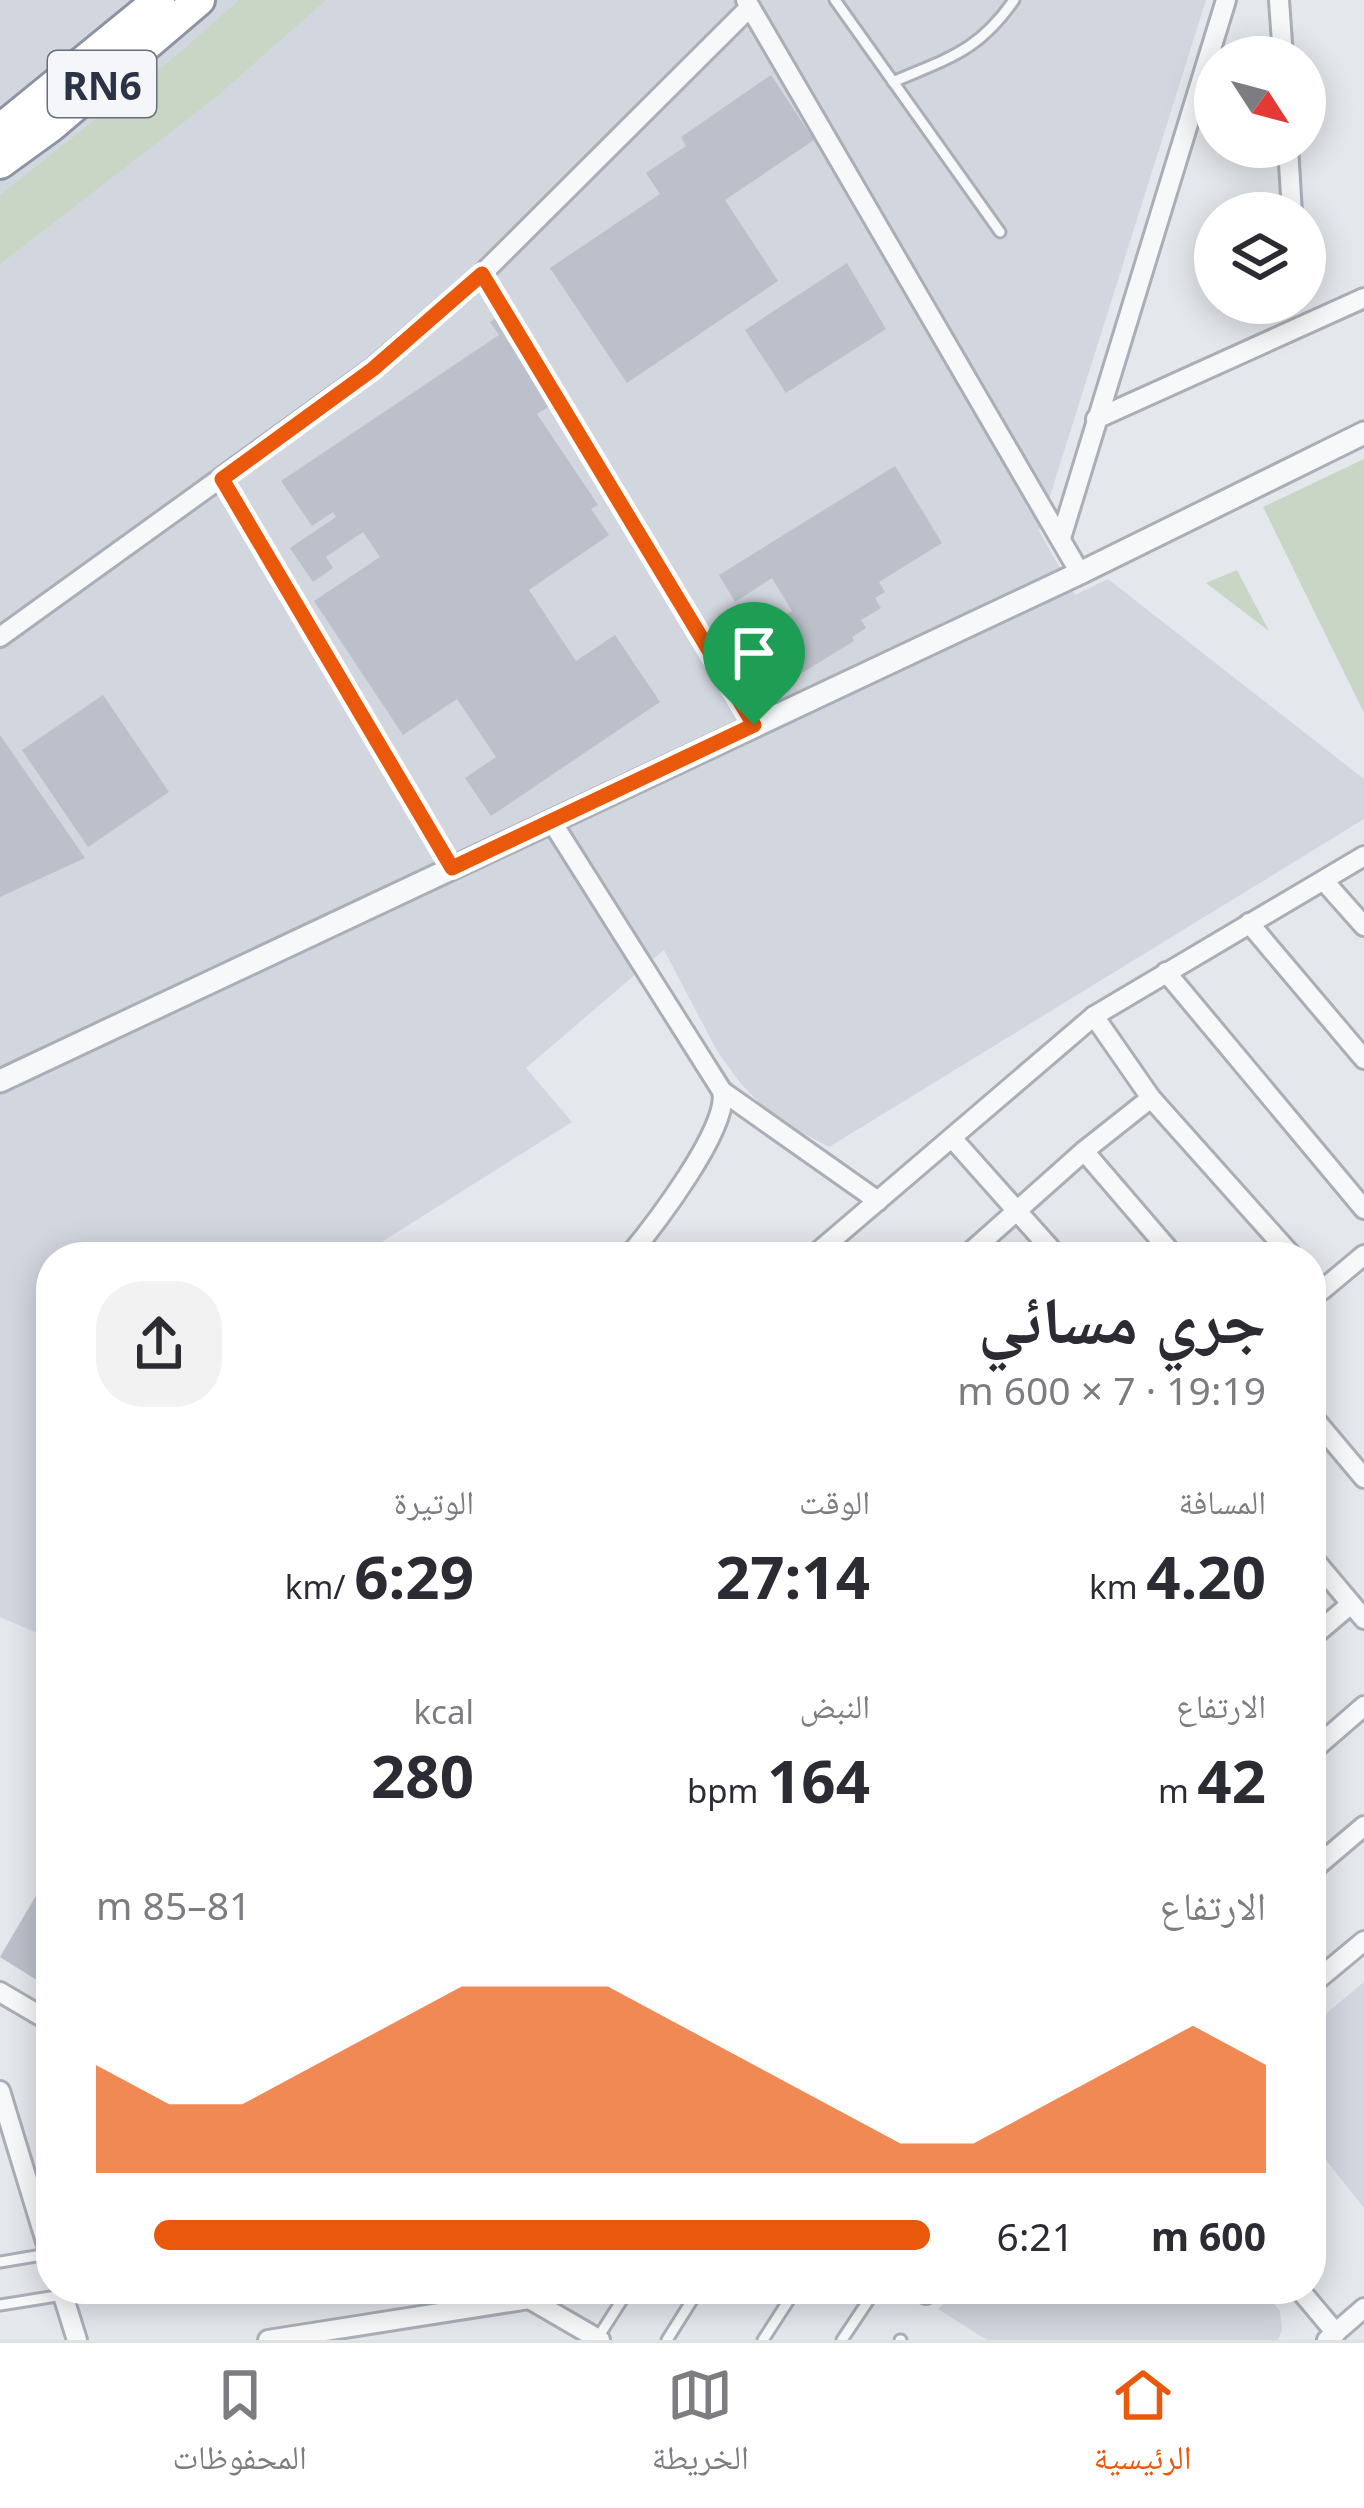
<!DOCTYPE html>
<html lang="ar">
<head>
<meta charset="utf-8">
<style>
  body { margin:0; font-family:"Noto Sans","Noto Naskh Arabic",sans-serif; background:#f2f2f3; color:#2b2b33; direction:rtl; height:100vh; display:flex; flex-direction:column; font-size:45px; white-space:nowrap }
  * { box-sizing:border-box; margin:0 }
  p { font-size:39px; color:#7c7c81 }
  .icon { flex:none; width:66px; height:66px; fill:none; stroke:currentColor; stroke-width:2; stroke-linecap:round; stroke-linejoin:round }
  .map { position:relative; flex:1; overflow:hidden; direction:ltr }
  .drawer { position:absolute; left:36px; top:1242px; width:1290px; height:1062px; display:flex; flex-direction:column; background:#fff; border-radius:48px; box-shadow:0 6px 30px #0003; direction:rtl }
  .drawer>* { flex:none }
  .needle { width:78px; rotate:126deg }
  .buttons { position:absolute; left:1194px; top:36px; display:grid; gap:24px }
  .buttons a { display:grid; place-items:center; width:132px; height:132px; border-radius:50%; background:#fff; box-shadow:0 6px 30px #0003; font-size:60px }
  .pin { position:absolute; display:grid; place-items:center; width:102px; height:102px; color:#fff; margin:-123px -51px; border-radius:50% 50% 50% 0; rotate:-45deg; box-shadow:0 0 12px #0007 }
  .pin .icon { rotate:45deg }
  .round { display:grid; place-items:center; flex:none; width:126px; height:126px; border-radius:48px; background:#f2f2f3 }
  .summary { display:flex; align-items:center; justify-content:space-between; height:204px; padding:0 60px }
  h1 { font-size:66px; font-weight:700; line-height:90px }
  .figures { display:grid; grid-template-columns:repeat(3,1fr); gap:18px; height:204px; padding:12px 60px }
  .figures div { display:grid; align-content:center }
  .figures b { font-size:60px; font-weight:700 }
  .figures small { font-size:33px; font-weight:400 }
  .figures p { font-size:33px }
  .chart { height:336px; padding:24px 60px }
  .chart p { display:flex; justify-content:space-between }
  .chart svg { width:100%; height:216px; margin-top:12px; fill:#ea580c; opacity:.7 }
  ul { padding:0 60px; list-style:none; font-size:39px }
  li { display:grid; grid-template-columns:192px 144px 1fr; align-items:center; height:90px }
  li i { height:30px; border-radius:15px; background:#ea580c }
  .tab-bar { display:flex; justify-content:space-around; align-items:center; height:168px; border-top:3px solid #e1e1e2; background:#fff; font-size:33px; color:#7c7c81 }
  .tab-bar a { display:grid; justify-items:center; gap:6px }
  .tab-bar .active { color:#ea580c }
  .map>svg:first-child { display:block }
  .built { fill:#d2d6de }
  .green { fill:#c9d6c5 }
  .building { fill:#bbc0ca }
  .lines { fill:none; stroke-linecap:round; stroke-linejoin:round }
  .service-casing { stroke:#a9aeb7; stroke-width:15 }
  .minor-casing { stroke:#a9aeb7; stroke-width:24 }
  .tertiary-casing { stroke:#a9aeb7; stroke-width:27 }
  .trunk-casing { stroke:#8b94a3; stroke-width:36 }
  .service { stroke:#f7f8fa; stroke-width:9 }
  .minor { stroke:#f7f8fa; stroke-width:18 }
  .tertiary { stroke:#f7f8fa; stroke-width:21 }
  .trunk { stroke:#fff; stroke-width:30 }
  .route-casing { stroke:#fff; stroke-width:24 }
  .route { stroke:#ea580c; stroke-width:15 }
  .labels { text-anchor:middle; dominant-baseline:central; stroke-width:9; stroke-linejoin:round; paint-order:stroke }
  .shield { fill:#f4f6f9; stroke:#676e7b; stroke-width:3 }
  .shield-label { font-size:39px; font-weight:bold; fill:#2b3445 }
</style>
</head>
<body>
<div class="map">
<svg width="1364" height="2340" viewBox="0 0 1364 2340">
  <rect width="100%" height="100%" fill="#e4e7ec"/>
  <g class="built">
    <path d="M0,0h1206l-167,531 36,64 33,-16 256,200v40l-535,328 -57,-31 -30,-31 -25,-34 -53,-101 -138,118 46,54 -214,135h-307v382l-51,-22z"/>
    <path d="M1364,1982v226l-53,-67v-115z"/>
    <path d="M962,2289h300l18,22 2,19 -4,10h-291l-49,-31z"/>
  </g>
  <g class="green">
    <path d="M239,0h87l-111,98 -215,166v-69l178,-141z"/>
    <path d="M1364,459v254l-101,-206z"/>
    <path d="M1237,570l32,61 -63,-48z"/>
  </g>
  <g class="building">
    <path d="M771,75l43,65 -89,60 53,81 -151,102 -77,-115 110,-74 -14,-21 40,-27 -5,-9z"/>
    <path d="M847,263l39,66 -100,64 -41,-63z"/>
    <path d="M496,318l57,86 -16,10 61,91 -7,4 18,26 -80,55 47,71 39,-26 45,67 -169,114 -26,-38 31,-21 -39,-58 -54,36 -89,-134 66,-44 -17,-25 -37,25 7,11 -20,14 -23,-34 46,-31 -3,-5 -21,14 -31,-45 218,-146 -9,-13z"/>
    <path d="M895,466l47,77 -63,39 6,10 -10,6 6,10 -20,12 5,8 -14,9 2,4 -57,35 -14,-24 -22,14 -16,-26 47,-29 -20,-33 -37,24 -16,-27z"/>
    <path d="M103,695l66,97 -81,55 -66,-97z"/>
    <path d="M0,735l85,123 -85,39z"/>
    <path d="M51,1870v119l-51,-32z"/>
  </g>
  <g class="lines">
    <g class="service-casing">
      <g id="service">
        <path d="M835,0l165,232"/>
        <path d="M893,82c55,-24 85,-30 121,-82"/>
        <path d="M482,274l272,451"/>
        <path d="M222,479l229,388"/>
        <path d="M0,2262l48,-8"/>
        <path d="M0,2305l63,-10"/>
        <path d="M597,2339l32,-50"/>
        <path d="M667,2340l32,-51"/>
        <path d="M763,2340l33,-51"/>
        <path d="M842,2340l34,-51"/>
        <path d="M900,2340h1"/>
      </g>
    </g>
    <g class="minor-casing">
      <g id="minor">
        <path d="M746,0l334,573"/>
        <path d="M1279,0l4,57"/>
        <path d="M1288,147l4,66"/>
        <path d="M1096,419l268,-121"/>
        <path d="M1061,538l165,-538"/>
        <path d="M0,637l372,-268 110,-95 268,-267"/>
        <path d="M552,822l170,269c9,35 -69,136 -94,166"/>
        <path d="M1324,881l40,45"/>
        <path d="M1249,923l115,136"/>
        <path d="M1166,972l198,237"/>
        <path d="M1094,1016l57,82 142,159"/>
        <path d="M722,1091l156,110"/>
        <path d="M952,1138l106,119"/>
        <path d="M1084,1151l91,106"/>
        <path d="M812,1257l282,-241 270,-160"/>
        <path d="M965,1257l119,-106 67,-53"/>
        <path d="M1311,1278l11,12 42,-35"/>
        <path d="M1311,1415l53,63"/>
        <path d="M1311,1556l53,63"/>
        <path d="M1311,1638l40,-34"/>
        <path d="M1311,1752l53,-46"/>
        <path d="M1311,1871l53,-45"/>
        <path d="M1311,1985l53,-44"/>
        <path d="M0,1992l51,30"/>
        <path d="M0,2091l51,167"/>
        <path d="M61,2289l16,51"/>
        <path d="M512,2289l88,51"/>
        <path d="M918,2289l8,5 5,-5"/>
        <path d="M1299,2289l37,44"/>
        <path d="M268,2340l261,-41"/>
        <path d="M1327,2340l37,-32"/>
      </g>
    </g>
    <g class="tertiary-casing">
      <path id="tertiary" d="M0,1081l1080,-508 284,-140"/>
    </g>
    <g class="trunk-casing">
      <g id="trunk">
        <path d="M0,130l159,-130"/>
        <path d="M0,163l51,-37 148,-126"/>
      </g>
    </g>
    <use href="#service" class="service"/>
    <use href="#minor" class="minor"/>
    <use href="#tertiary" class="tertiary"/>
    <use href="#trunk" class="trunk"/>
  </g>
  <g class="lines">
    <g class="route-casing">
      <path id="route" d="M482,274l272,451 -302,143 -230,-389 151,-110z"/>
    </g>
    <use href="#route" class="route"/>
  </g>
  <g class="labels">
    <rect class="shield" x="48" y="51" width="108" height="66" rx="9"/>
    <g class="shield-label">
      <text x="102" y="84">RN6</text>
    </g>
  </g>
</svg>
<div class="buttons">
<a><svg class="needle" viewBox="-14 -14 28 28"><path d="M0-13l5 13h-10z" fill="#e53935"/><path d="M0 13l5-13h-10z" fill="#7c7c81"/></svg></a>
<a><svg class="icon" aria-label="layers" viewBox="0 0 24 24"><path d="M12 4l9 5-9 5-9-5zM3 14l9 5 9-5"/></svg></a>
</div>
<div class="pin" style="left:754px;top:725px;background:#1e9e55"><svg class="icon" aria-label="arrive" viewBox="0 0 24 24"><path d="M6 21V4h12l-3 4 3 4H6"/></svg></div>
<section class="drawer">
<div class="summary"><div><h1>جري مسائي</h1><p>19:19 · 7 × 600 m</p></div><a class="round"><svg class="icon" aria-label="share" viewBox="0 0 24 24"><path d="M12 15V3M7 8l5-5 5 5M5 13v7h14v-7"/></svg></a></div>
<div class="figures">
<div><p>المسافة</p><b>4.20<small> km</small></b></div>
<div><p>الوقت</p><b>27:14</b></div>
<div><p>الوتيرة</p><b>6:29<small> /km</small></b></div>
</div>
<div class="figures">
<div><p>الارتفاع</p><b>42<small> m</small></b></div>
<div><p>النبض</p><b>164<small> bpm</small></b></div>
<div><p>kcal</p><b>280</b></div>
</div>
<div class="chart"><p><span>الارتفاع</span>81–85 m</p>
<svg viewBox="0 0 160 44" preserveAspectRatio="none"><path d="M0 44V22L10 30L20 30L30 22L40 14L50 6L60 6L70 6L80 14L90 22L100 30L110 38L120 38L130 30L140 22L150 14L160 22V44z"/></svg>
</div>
<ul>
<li><b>600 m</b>6:21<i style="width:93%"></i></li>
</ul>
</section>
</div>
<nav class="tab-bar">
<a class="active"><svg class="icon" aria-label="home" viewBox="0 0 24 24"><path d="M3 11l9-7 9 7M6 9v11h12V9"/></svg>الرئيسية</a>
<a><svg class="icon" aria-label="map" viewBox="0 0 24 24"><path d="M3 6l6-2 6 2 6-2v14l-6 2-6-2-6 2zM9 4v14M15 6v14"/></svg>الخريطة</a>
<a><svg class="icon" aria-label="saved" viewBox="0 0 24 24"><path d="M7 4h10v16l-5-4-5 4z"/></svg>المحفوظات</a>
</nav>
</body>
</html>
